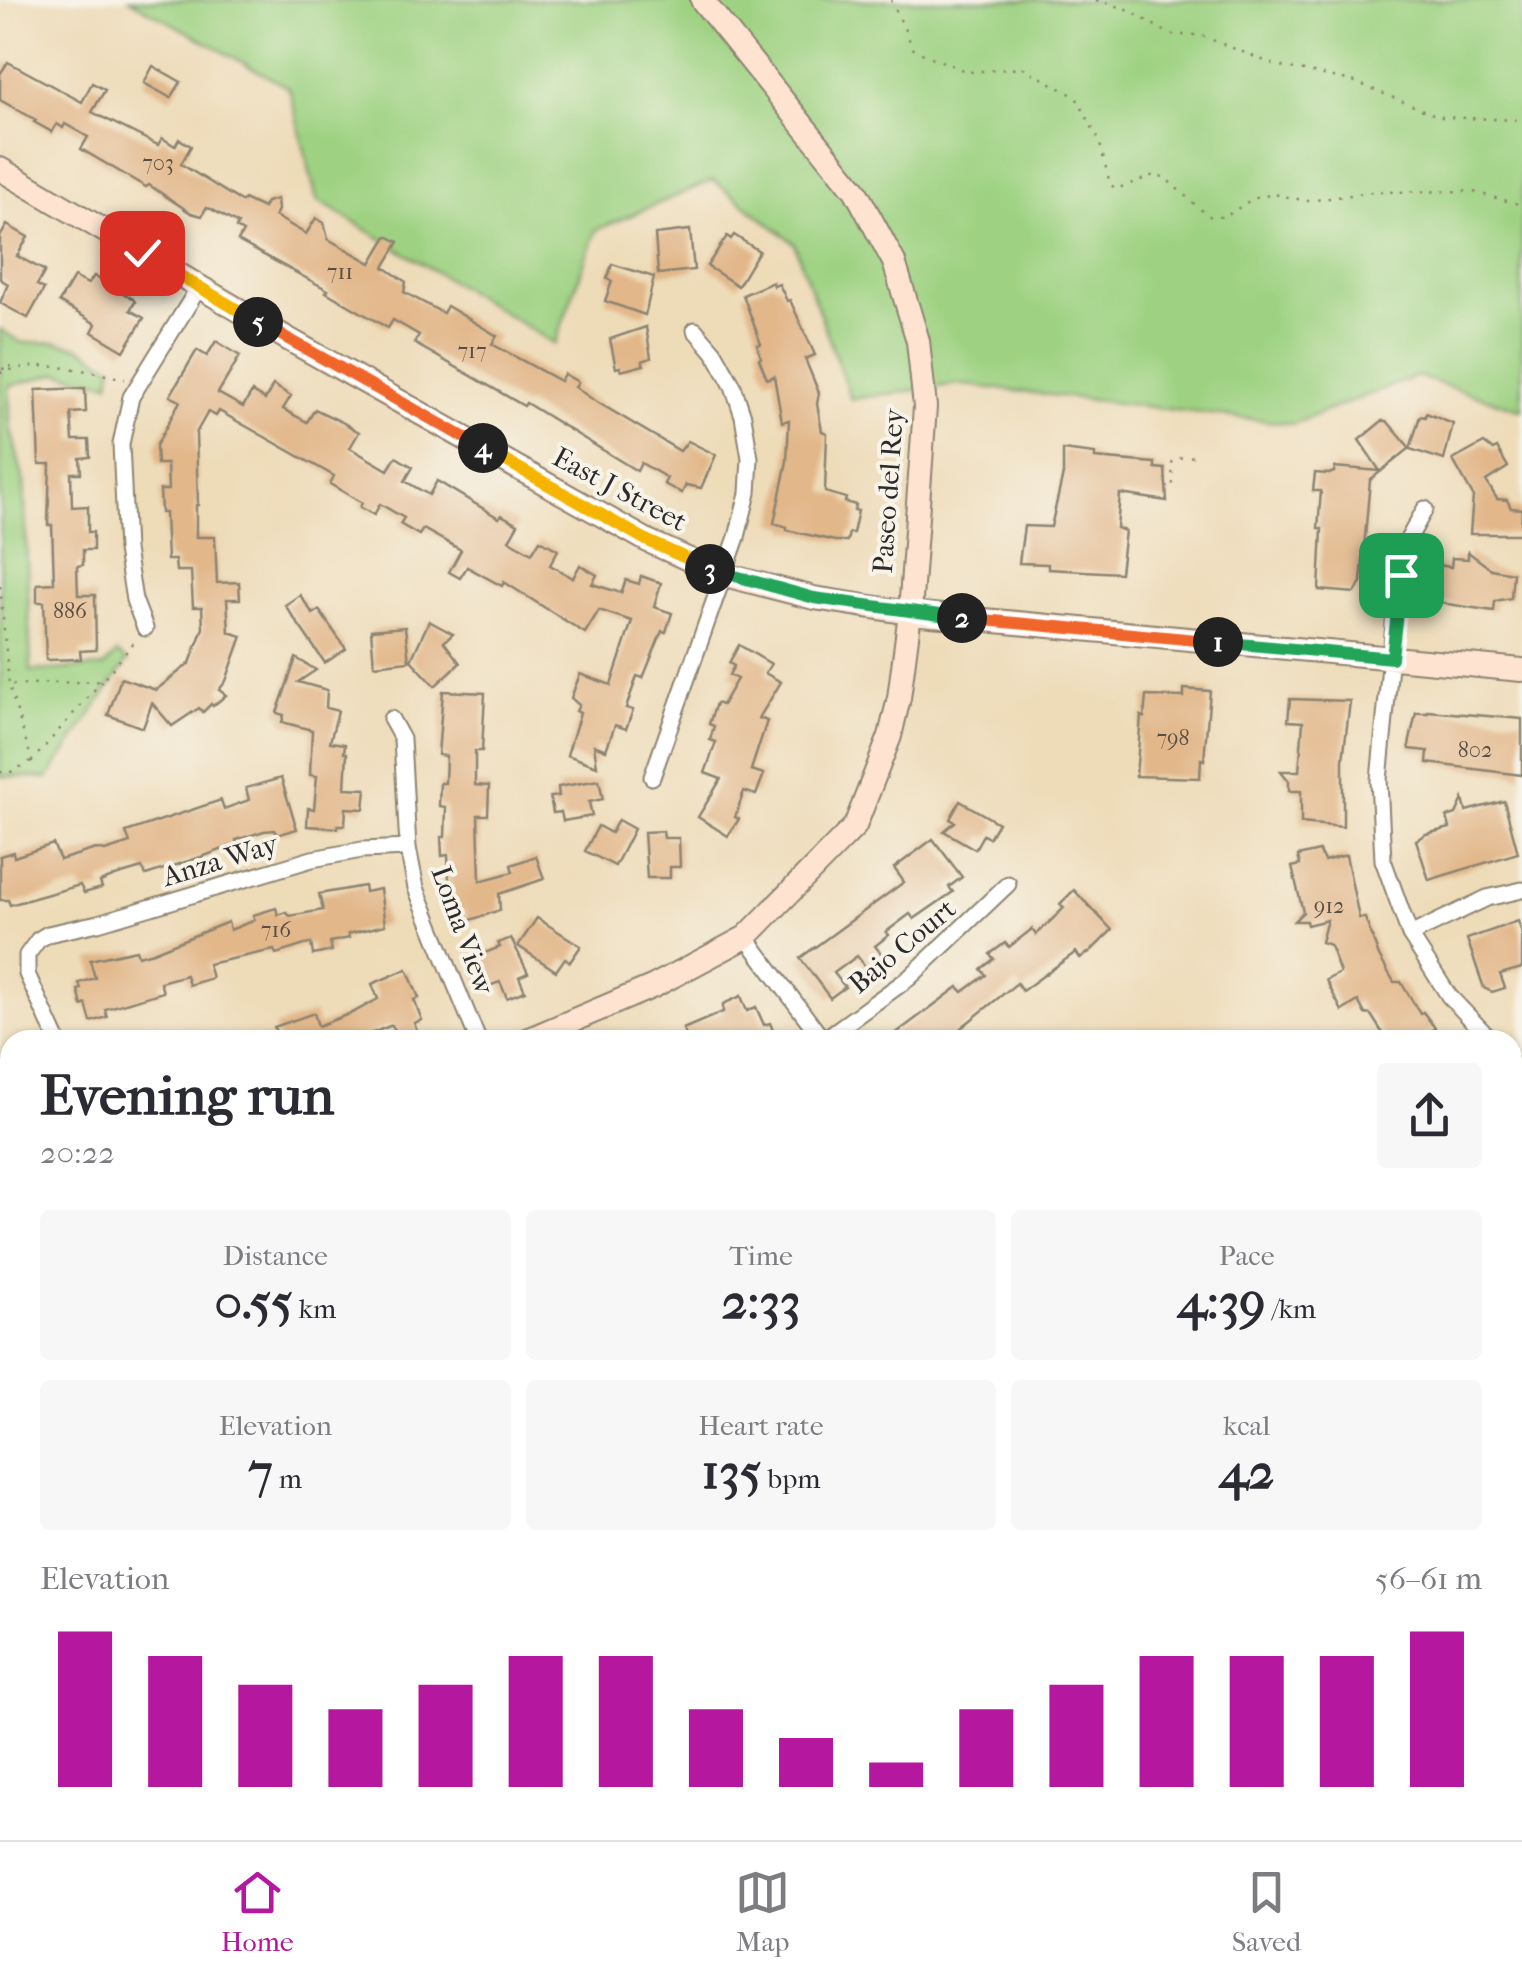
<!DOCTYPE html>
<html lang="en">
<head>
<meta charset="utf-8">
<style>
  body { margin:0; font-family:"IM FELL French Canon",serif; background:#f7f7f7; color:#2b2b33; height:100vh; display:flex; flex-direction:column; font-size:38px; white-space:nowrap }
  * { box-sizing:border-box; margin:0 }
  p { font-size:32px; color:#7c7c81 }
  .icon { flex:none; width:55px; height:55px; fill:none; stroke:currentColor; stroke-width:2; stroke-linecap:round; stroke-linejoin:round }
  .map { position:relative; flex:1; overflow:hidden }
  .sheet { position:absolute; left:0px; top:1030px; width:1522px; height:810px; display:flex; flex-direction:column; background:#fff; border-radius:30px 30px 0 0; box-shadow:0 2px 8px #0004 }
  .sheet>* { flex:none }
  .pin { position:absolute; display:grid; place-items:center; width:85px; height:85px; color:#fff; margin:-42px; border-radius:20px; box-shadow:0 5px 15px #0006 }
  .km { position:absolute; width:50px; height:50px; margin:-25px; border-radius:50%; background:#222; color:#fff; font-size:28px; line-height:50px; text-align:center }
  .round { display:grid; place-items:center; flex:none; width:105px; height:105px; border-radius:10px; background:#f7f7f7 }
  .head { display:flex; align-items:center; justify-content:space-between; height:170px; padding:0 40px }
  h1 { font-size:55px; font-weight:700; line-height:75px }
  .metrics { display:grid; grid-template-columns:repeat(3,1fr); gap:15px; height:170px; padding:10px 40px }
  .metrics div { display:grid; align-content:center; border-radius:10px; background:#f7f7f7; text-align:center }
  .metrics b { font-size:50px; font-weight:700 }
  .metrics small { font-size:28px; font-weight:400 }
  .metrics p { font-size:28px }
  .chart { height:280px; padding:20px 40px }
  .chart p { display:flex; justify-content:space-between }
  .chart svg { width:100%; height:180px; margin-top:10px; stroke:#b5179e; stroke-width:6 }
  .menu { display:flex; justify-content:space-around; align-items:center; height:140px; border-top:2px solid #e1e1e2; background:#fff; font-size:28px; color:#7c7c81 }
  .menu a { display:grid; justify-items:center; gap:5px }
  .menu .current { color:#b5179e }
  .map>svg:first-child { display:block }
  .green { fill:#9ed282; stroke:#647e56; stroke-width:2.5 }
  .building { fill:#e2b78a }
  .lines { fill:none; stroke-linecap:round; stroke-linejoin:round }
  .street-casing { stroke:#8c8472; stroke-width:19 }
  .secondary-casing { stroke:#8c8472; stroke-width:26 }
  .path { stroke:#8c8472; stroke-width:2.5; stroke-dasharray:2.5 8; stroke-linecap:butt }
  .street { stroke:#fff; stroke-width:15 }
  .secondary { stroke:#fee3d1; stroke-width:22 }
  .split-1-casing { stroke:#fff; stroke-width:20 }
  .split-2-casing { stroke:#fff; stroke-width:20 }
  .split-3-casing { stroke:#fff; stroke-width:20 }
  .split-4-casing { stroke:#fff; stroke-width:20 }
  .split-5-casing { stroke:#fff; stroke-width:20 }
  .split-6-casing { stroke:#fff; stroke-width:20 }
  .split-1 { stroke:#22a559; stroke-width:12 }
  .split-2 { stroke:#f0652b; stroke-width:12 }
  .split-3 { stroke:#22a559; stroke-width:12 }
  .split-4 { stroke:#f5b400; stroke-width:12 }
  .split-5 { stroke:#f0652b; stroke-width:12 }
  .split-6 { stroke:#f5b400; stroke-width:12 }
  .labels { text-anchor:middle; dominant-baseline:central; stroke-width:8; stroke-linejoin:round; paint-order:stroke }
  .number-label { font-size:22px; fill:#594e43 }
  .street-label { font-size:28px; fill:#2b2b2b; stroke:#f7f3e8 }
</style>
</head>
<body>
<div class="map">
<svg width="1522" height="1840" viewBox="0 0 1522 1840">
  <rect width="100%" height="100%" fill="#f7f3e8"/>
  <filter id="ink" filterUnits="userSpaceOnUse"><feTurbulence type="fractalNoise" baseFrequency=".01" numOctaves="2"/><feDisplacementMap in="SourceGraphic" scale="20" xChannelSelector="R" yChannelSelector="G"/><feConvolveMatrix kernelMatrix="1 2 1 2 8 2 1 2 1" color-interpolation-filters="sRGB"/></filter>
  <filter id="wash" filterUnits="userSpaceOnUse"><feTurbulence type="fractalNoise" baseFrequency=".0048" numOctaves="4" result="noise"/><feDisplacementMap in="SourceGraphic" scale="40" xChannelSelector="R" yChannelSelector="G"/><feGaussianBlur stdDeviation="2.25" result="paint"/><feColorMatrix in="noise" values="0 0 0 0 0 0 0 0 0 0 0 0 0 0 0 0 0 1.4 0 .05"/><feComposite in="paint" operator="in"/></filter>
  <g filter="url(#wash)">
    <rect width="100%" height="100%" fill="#eedcb9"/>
    <g class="green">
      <path d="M130,0h1392v410l-105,-34 -124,48 -335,-40 -107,15 -57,-156 -81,-63 -117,50 -41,114 -238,-144 -28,-112z"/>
      <path d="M0,329l22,14 33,-1 24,5 34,20 -4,16 -51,-10 -49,13 1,40 14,56 7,189 73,-4 13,-14 10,8 -79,117 -48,-2z"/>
    </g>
    <g id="blocks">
      <g class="building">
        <path d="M8,62l74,40 10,-19 13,7 -13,22 66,33 4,-7 13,8 4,-7 12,7 -10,18 61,38 2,-3 19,9 3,-6 11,-3 1,11 -3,6 31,18 10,-16 8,5 4,16 43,24 16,-27 12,6 -15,25 22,15 -2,10 39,21 4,-7 50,30 -5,8 68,37 4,-7 14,8 -3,5 17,12 88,52 8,-10 28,14 -15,33 -15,-3 -4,8 -18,-9 3,-6 -26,-15 -4,8 -111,-68 -2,3 -110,-63 5,-8 -26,-15 -5,8 -62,-36 2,-2 -90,-49 5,-9 -7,-4 2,-4 -27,-15 -5,-1 -4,8 -11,-3 -42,-28 -3,2 -65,-38 7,-12 -23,-13 -2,4 -6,-4 -5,8 -18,-10 2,-2 -36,-20v-26z"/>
        <path d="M153,66l28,16 -10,16 -27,-15z"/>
        <path d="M7,225l21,12 -11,19 28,15 -8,14 7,4 -16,29 -28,-15 8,-19 -8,-5v-42z"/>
        <path d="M690,230l4,40 -36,4 -3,-40z"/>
        <path d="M734,235l25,16 -21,35 -31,-20 20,-30 4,3z"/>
        <path d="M612,264l42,13 -9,38 -40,-14 7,-20 -5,-2z"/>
        <path d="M94,276l39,23 2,3 -5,8 14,8 -20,33 -32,-19 4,-8 -37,-22 15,-25 14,7z"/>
        <path d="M773,282l1,4 5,-2 8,17 3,-1 25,55 -10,4 14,34 -2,11 5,27 5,2 -2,59 21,6 -1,4 11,3 -2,5 4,1 -5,22h-4l-2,8h-12l-48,-11v-3l-13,-4 13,-62 2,-41 -7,2 -8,-46 -7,3 -8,-20 2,-1 -4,-13 4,-1 -18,-49z"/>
        <path d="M646,327l5,31 -9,3 2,4 -23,6 -1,-4 -4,1 -6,-29z"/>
        <path d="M216,341l24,15 -22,37 25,14 9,-15 13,8 8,-15 18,11 -8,13 24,13 8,-13 27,13 17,10 -9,16 38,22 8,-13 5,3 12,7 -8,14 24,14 8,-14 62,37 2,-3 17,9 -9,16 23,13 8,-13 18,10 -8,15 23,13 7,-13 17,10 -5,9 29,9 5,-13 13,4 2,-8 20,7 -7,24 18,6 -6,19 -4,-1 -19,47 -6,-2 -11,32 7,2 -7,19 -11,-4 -9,25 -12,-5 3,21 -30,-11 13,-42 -4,-2 3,-6 -8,-7 9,-24 31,11 21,-64 -33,-11 -14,23 -81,-51 -2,4 -35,-19 -7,11 -11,-6 12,-22 -38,-21 -4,6 -19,-11 4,-6 -24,-14 -6,11 -14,-8 2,-4 -32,-19 4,-8 -115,-65 -3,5 -8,-4 -12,21 2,72h-2v32h19l2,46 22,-1 1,17h-13l2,33 13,4 -16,45 -7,9 7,5 -13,11 -2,-2 -8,8 -4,-4 -27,18 -20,-23 -9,25 -35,-13 13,-37 35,12 34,-27 13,-35 -1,-21h-9l-2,-36h-15l-1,-11h-8l-2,-47h-4l-1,-23h8l-1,-26h-10l-1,-18 24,-45 -10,-5 7,-12 20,-34 10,6z"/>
        <path d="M85,388l1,24 -15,1 2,27h16l1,17 -10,1 1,15h-10l1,34 16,-1v26h5v18h-10v15l-6,1 1,29h17l1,55 -16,1 1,8 -35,1 -2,-58h-7v-18l17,-1 -2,-58h-4l2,-61h-11l-3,-74z"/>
        <path d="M1426,413l27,11 -9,36 -34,-11 10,-33 5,1z"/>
        <path d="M1382,421h5l23,27 -40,32 -9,102 -6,11 -36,-3 3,-61 -4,-1 3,-37h-8l2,-18 14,1 5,-2 1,-5 45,4 -21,-31z"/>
        <path d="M1484,443l9,7 4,-2 11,19 -22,14 11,18 10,1 4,8 11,1 -1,25h-51l3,-38 -20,-36z"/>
        <path d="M1063,450l32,4v4l60,5v5l10,1 2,32 -47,-7 -3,34 8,3 -5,42 -72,-4v-5l-29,-1 5,-37 27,1 12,-53z"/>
        <path d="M1468,552l23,17 22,4 -2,25 -16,3 -1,10 -60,-9 -1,-32 4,1v-6l14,2 1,-9 16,1z"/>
        <path d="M300,595l13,19 6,-4 27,39 -21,14 -40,-58z"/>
        <path d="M429,621l24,13 -9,8 16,21 -25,23 -24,-26z"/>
        <path d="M405,627l4,34 -35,4 -3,-35z"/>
        <path d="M739,645l32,19 -6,9 16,9 -22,36 8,3 -16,49 13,4 -8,21 -12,-4 -9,26 4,2 -11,17 -30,-19 23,-38 -16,-6 11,-31 -6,-2 4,-14 -5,-2 7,-21 6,2 15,-26 -8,-4 5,-9 -5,-3z"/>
        <path d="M296,658l20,12 -18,12 29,8 -1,18 12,3 -8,31 15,2 -1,9h3l-2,35 21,1 -2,20 -18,-1 -1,17h-7v3l-31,-2 1,-18 6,1 3,-33 -7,-1 2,-45 -30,-8 2,-7 -7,-2z"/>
        <path d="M1184,689l26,2 -6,69 -3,-1 -1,19 -64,-2 5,-60 3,1 2,-21 38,1z"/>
        <path d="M443,691l42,2 -3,58h-7v34l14,1 -1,29h-10l2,66 33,-9 -2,-7 25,-9 8,23 -45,15 1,16 -32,11 -3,-11 -7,2 -9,-31 -1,-26 -6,1 -1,-19h4l1,-30 -7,-1 1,-23h5l1,-27 -8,-1z"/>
        <path d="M1290,699l60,2 -7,59v67l-42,-4v-32h-12v-10l-8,-10h18l4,-49 -15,-1z"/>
        <path d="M1428,711l94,8v56l-95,-12 1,-12 -18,-2 -1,-4 7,-32h12z"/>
        <path d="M281,778l16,51 -20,6 -2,-5 -11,1 -28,9 1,4 -30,11 -61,20 -4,-7 -27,8 -15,6 2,6 -18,5 -4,-8 -70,20 -2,-5h-8v-44l13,-4 1,5 39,-13 7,16 36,-11 9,2 25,-8 -4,-11 95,-32 3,9 25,-9 -3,-12z"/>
        <path d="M599,780l4,19 -14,3 3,14 -29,5 -2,-9 -8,1 -3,-16 9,-1 -1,-9z"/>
        <path d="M1463,799l3,12 38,-10 14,52 -89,27 -13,-40 10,-6 24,-6 -3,-11 9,-3z"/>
        <path d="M960,801l38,22 -9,15 -6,-3 -8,14 -31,-18 11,-9 -5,-3z"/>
        <path d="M618,820l16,9 -19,37 -30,-15 13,-25 13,7z"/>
        <path d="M663,831l1,7h15l1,29h-10v11h-23l-3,-46z"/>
        <path d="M933,839l29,38 -13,10 4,5 -39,27 -4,-5 -24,18 3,3 -14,11 10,12 -16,13 -12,-15 -23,17 11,14 -15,11 -30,-40 104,-76 -10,-14z"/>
        <path d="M1319,851l5,10 22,-6 13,63h6l14,38 15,26h7l19,32 3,-2 12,16 -16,12h-32l-16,-25 -6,-1 -7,-13 -16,10 -16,-31 14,-7 -10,-28 -9,-3 6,-22 -20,5 -1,-4h-12l9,-9 -11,-45 8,-2 -2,-9z"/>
        <path d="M364,886l1,6 15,-3 5,36 -37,9 1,4 -19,4 2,9 -19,4 -2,-12 -35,11 -2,-4 -66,14 4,14 -23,7 -3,-10 -26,7 3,10 -58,17 2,8 -16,5 -5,-18 -4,2 -4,-16 3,-1 -2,-6 16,-5 -5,-18 46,-10 2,6 15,-4 75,-30 2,8 25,-10 -2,-5 23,-7 2,7 8,-3 4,4 33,-6 -4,-16z"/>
        <path d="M1074,890l38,40 -21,21 -11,7 -4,-6 -54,39 -5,-8 -71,57h-59l71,-53 5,5 23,-17 -5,-6 13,-10 -4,-5 15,-11 4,4 23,-18 4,6 28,-27 -4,-4z"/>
        <path d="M537,918l44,28 -11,16 -5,-4 -9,13 -38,-25z"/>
        <path d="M1518,921l4,13v34l-22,6 5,14 -13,4 -8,-4 -17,-49z"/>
        <path d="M511,938l17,35 -9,4 6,14 -18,7 -7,-16 -17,6 -11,-30 28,-11 -2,-4z"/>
        <path d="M407,969l12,29 -5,2 8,20 -8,3 5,13 -20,4 -7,-15 -25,10 3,5h-91l-5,-13 40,-14 4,13 36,-14 24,-13 -6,-15z"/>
        <path d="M741,996l6,15 9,-4 8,18 6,-2 7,17h-89l-5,-11 40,-17v-8z"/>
      </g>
    </g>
  </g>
  <g filter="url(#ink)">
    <use href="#blocks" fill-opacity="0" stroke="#8c8472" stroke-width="2.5"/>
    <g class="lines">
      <g class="street-casing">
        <g id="street">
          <path d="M1425,509l-19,34 -12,81 -15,156 4,80 27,75 39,61 42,44"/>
          <path d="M145,628l-11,-28 -8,-50 -5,-106 10,-47 68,-110"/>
          <path d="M391,719l11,20 6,109 8,40 62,152"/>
          <path d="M652,777l85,-240 11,-44 2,-35 -7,-42 -10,-30 -19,-34 -19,-22"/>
          <path d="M1410,935l77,-37 35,-8"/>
          <path d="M746,937l77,103"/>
          <path d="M57,1040l-30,-66v-19l11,-15 10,-6 50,-11 214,-64 50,-9 46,-2"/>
          <path d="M823,1040l86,-62 99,-94"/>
          <path d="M1512,1064l10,10"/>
          <path d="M162,1830l5,10"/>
          <path d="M1252,1830l6,10"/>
          <path d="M600,1840l38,-10"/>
          <path d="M1461,1840l5,-10"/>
        </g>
      </g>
      <g class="secondary-casing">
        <g id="secondary">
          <path d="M0,169l288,170 360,202 73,33 93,24 96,15 612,57"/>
          <path d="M527,1040l127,-54 92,-49 109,-111 35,-90 9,-38 11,-85 15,-206 -7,-66 -24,-79 -39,-72 -153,-190"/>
          <path d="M0,1235l10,-4"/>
        </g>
      </g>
      <g class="path">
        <path d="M891,0l23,50 54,22 56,-4 52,29 23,43 11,44 6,5 38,-14 10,2 44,39 17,1 27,-18 21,-5 35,7 64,-9 98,-1 52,14"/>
        <path d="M1096,0l31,9 44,26h29l75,30 78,16 87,36 82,3"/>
        <path d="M3,370l1,-5 11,2"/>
        <path d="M0,373c41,-14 83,-3 125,6"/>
        <path d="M1166,487l7,1 -1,-25 4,-5 22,-2"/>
        <path d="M0,586l9,98"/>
        <path d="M102,681l-70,80 -23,-76 93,-4 33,-40"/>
        <path d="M0,772l9,1 22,-12"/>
      </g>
      <use href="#street" class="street"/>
      <use href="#secondary" class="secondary"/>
    </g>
  </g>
  <g class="lines" filter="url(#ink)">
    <g class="split-1-casing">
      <path id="split-1" d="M1218,642l174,16 9,-83"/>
    </g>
    <g class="split-2-casing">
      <path id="split-2" d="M962,618l256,24"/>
    </g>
    <g class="split-3-casing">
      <path id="split-3" d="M710,569l104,29 148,20"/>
    </g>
    <g class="split-4-casing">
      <path id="split-4" d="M483,448l165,93 62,28"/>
    </g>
    <g class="split-5-casing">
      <path id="split-5" d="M258,322l225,126"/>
    </g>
    <g class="split-6-casing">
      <path id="split-6" d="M142,253l116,69"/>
    </g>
    <use href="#split-1" class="split-1"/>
    <use href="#split-2" class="split-2"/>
    <use href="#split-3" class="split-3"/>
    <use href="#split-4" class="split-4"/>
    <use href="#split-5" class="split-5"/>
    <use href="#split-6" class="split-6"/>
  </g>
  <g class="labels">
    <g class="number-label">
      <text x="158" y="163">703</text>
      <text x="340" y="272">711</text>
      <text x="472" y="351">717</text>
      <text x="70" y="611">886</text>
      <text x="1173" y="738">798</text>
      <text x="1475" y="750">802</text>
      <text x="1329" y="906">912</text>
      <text x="276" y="930">716</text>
    </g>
    <g class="street-label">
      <text transform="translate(620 489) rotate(28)">East J Street</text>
      <text transform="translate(888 491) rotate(-86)">Paseo del Rey</text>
      <text transform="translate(220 860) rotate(-17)">Anza Way</text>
      <text transform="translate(463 930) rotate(70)">Loma View</text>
      <text transform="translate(902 946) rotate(-40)">Bajo Court</text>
    </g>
  </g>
</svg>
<div class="pin" style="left:1401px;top:575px;background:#1e9e55"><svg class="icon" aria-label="arrive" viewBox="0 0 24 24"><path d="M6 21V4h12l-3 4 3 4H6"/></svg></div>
<div class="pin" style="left:142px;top:253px;background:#d93025"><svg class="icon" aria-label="check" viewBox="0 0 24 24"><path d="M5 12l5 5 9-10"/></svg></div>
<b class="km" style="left:1218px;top:642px">1</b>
<b class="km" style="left:962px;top:618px">2</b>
<b class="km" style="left:710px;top:569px">3</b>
<b class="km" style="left:483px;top:448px">4</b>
<b class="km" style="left:258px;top:322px">5</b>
<section class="sheet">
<div class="head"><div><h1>Evening run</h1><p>20:22</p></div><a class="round"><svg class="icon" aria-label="share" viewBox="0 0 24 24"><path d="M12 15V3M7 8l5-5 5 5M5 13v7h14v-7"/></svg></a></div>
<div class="metrics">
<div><p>Distance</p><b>0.55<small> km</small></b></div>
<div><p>Time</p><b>2:33</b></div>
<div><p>Pace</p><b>4:39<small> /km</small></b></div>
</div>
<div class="metrics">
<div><p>Elevation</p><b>7<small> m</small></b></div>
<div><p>Heart rate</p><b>135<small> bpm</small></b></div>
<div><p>kcal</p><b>42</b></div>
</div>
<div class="chart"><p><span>Elevation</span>56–61 m</p>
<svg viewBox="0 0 160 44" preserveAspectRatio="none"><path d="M5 44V6M15 44V12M25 44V19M35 44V25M45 44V19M55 44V12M65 44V12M75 44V25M85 44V32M95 44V38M105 44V25M115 44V19M125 44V12M135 44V12M145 44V12M155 44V6"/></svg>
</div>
</section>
</div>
<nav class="menu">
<a class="current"><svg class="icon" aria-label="home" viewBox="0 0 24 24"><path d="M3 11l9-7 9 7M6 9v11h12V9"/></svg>Home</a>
<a><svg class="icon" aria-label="map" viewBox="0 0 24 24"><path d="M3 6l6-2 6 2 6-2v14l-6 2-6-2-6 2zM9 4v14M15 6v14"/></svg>Map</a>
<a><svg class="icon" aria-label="saved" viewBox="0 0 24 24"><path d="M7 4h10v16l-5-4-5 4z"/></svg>Saved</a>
</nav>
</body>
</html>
